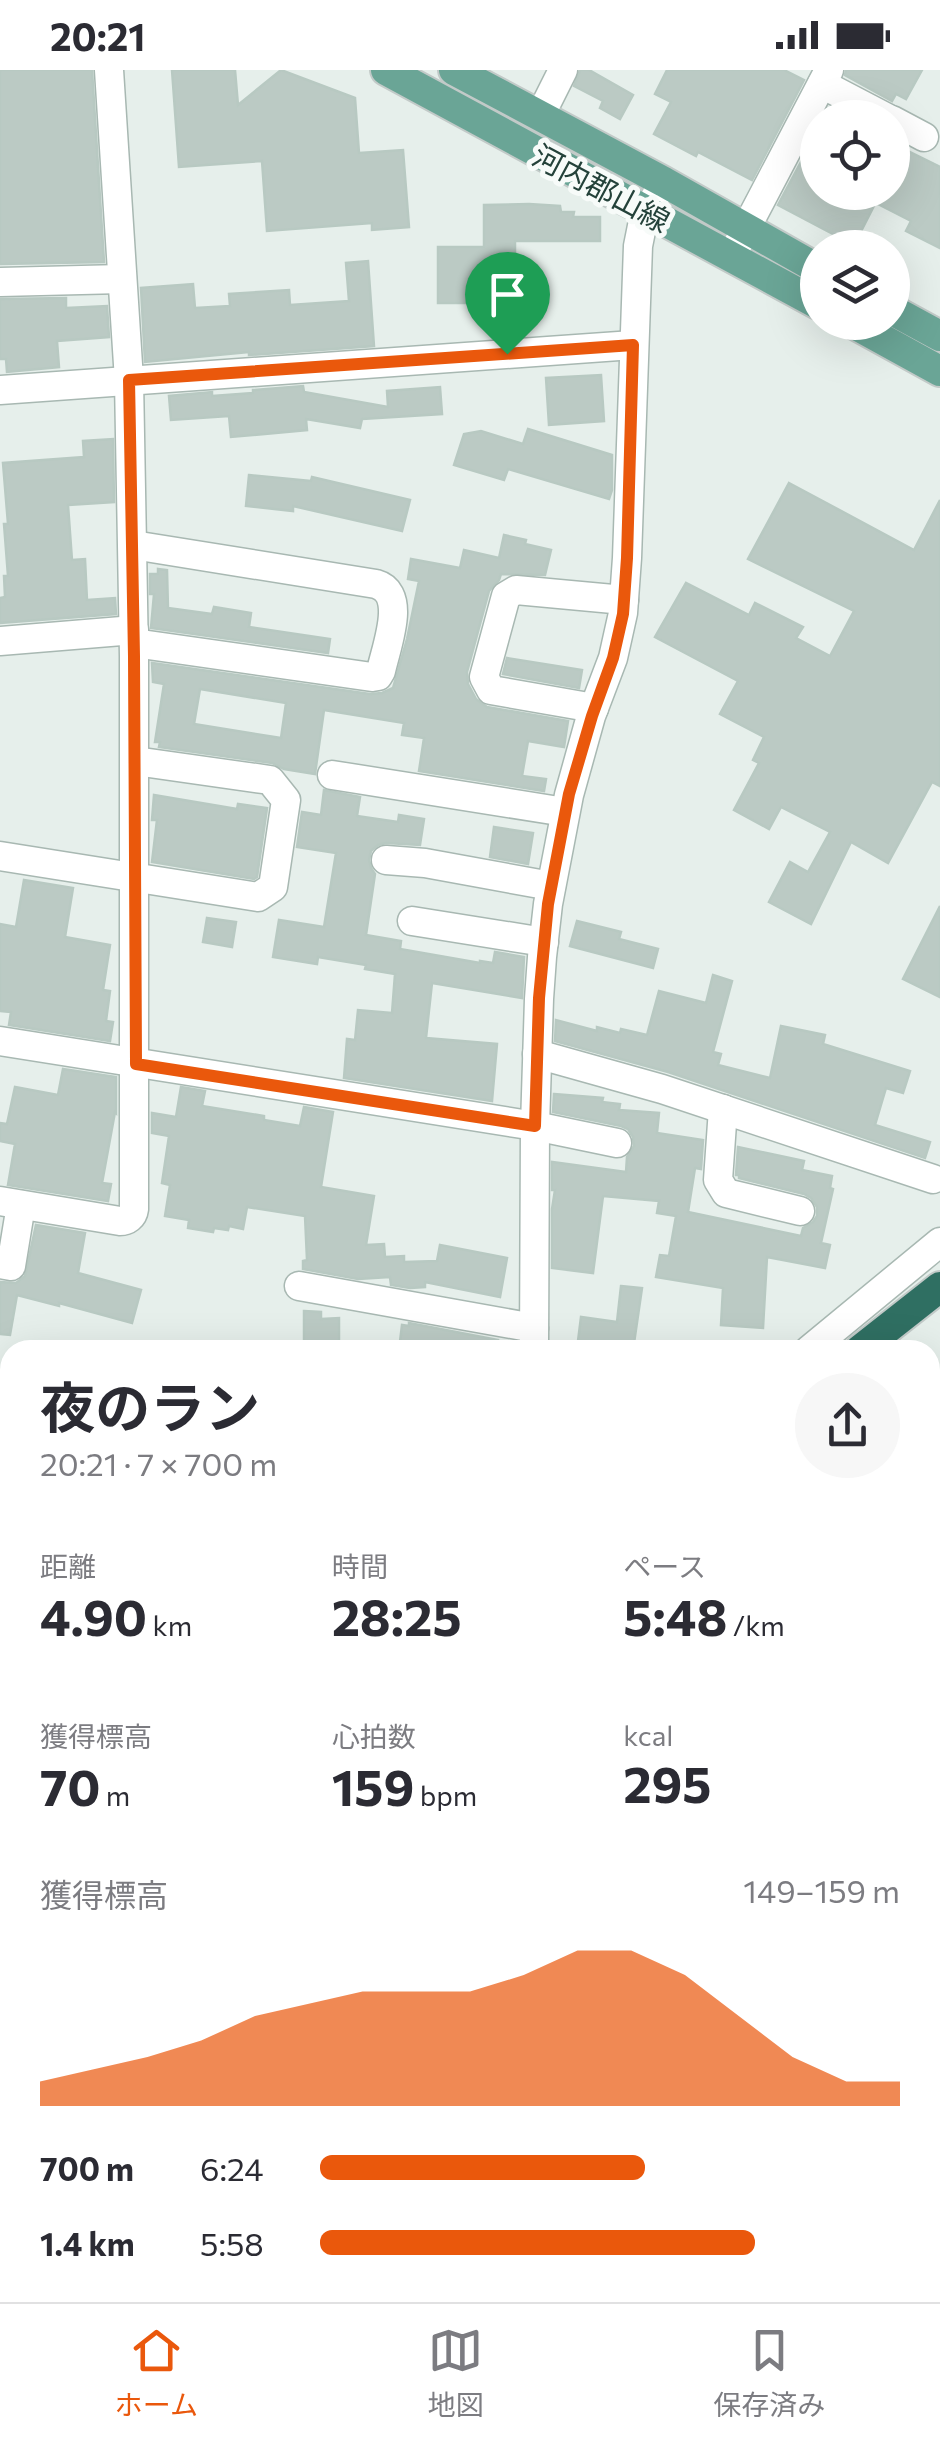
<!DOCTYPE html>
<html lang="ja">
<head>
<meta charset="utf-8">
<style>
  body { margin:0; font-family:Commissioner,"Noto Sans JP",sans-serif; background:#f7f7f7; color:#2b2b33; height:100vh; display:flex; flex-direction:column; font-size:38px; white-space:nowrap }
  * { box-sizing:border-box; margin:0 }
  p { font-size:32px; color:#7c7c81 }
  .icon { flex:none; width:55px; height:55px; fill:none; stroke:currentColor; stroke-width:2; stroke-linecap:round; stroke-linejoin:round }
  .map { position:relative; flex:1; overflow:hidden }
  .details { position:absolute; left:0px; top:1270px; width:940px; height:962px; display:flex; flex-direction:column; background:#fff; border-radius:30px 30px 0 0; box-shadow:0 10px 40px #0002 }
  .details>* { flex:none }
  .fabs { position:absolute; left:800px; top:30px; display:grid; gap:20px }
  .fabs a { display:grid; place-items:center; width:110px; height:110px; border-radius:50%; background:#fff; box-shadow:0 10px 40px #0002; font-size:50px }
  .pin { position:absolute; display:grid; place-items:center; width:85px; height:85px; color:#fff; margin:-102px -42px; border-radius:50% 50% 50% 0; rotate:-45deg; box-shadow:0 0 10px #0007 }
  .pin .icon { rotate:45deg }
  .round { display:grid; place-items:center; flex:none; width:105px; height:105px; border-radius:52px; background:#f7f7f7 }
  .summary { display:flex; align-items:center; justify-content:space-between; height:170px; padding:0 40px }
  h1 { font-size:55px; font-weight:700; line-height:75px }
  .metrics { display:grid; grid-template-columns:repeat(3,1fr); gap:15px; height:170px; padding:10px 40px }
  .metrics div { display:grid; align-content:center }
  .metrics b { font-size:50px; font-weight:700 }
  .metrics small { font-size:28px; font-weight:400 }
  .metrics p { font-size:28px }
  .chart { height:280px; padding:20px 40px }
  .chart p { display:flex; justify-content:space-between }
  .chart svg { width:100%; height:180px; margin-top:10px; fill:#ea580c; opacity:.7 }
  ul { padding:0 40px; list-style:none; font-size:32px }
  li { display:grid; grid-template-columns:160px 120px 1fr; align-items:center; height:75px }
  li i { height:25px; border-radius:12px; background:#ea580c }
  .status { display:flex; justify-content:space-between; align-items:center; height:70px; padding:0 50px; background:#fff; direction:ltr }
  .status svg { height:28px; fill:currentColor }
  .menu { display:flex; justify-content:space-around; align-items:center; height:140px; border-top:2px solid #e1e1e2; background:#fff; font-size:28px; color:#7c7c81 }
  .menu a { display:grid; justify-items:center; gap:5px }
  .menu .selected { color:#ea580c }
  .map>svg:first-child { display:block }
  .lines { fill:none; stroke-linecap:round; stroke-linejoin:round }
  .river { stroke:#8ec9d4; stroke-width:40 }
  .building { fill:#bbcac4; stroke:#b8c9c2; stroke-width:2.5; fill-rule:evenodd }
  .minor-casing { stroke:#a8b8b2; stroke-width:31 }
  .major-casing { stroke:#c2cac8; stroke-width:34 }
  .highway-casing { stroke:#c2cac8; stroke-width:34 }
  .minor { stroke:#fff; stroke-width:28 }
  .major { stroke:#6aa596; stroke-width:30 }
  .highway { stroke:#2f6f62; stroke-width:30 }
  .route-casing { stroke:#fff; stroke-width:20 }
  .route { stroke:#ea580c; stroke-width:12 }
  .labels { text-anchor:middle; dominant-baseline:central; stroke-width:10; stroke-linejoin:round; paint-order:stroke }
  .street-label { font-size:30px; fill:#24423a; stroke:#f7fbf9 }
</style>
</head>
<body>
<div class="status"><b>20:21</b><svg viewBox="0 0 49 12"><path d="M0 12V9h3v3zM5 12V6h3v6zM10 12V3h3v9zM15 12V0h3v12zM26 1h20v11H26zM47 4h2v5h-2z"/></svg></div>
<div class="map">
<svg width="940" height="2232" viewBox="0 0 940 2232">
  <rect width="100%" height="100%" fill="#e6efeb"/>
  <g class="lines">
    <path class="river" d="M930,1784l10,-5"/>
  </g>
  <g class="building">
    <path d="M0,0h92l12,192 -104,2z"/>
    <path d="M172,0h63l3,35 43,-35 74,28 4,55 44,-3 6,77 -37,3v-7l-105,8 -5,-70 -83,6z"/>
    <path d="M580,0h9l44,25 -13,24 -20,-11 3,-7 -29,-15z"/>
    <path d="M667,0h117l20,10 -52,100 -54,-28 -2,4 -42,-22 17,-32 -16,-8z"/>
    <path d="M846,0h76l-16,29 -10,-5 -4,7 -47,-26z"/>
    <path d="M818,60v62h63l-27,53 -76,-40z"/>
    <path d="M904,79l36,18v81l-34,-17 5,-10 -35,-18 6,-11h10v-20z"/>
    <path d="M529,134l31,2 1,6h13l-1,5h27v24h-85v95l-22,1v-34h-55v-56h46v-42z"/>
    <path d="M368,191l6,85 -125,9v-3l-104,10 -4,-74 52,-4 2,24 35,-2 -1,-12 60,-4 1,15 59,-4 -3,-38z"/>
    <path d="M66,228v10l41,-2 2,31 -52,4 2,26 -52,5 -1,-13h-6v-60z"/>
    <path d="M601,305l3,46 -55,4 -3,-47z"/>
    <path d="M303,316l1,6 84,15 -1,-16 53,-4 2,27 -80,5 -2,9 -54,-9 1,11 -76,7 -2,-21 -58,4 -2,-24 43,-4v4l41,-3v-3z"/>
    <path d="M528,359l84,26v35l-3,9 -101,-30 -4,11 -50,-15 10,-31 17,-3 42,13z"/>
    <path d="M113,369l1,63 -46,3 4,55 13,-1 2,41 28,-2 1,16 -116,9v-25l5,-1 -1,-21h4l-4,-52h4l-5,-61 81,-6 -1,-16z"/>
    <path d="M249,405l62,6 1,-4 98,23 -8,31 -109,-25v5l-47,-5z"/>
    <path d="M789,413l125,67 26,-50v286l-8,-4 -44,81 -37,-21 -40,82 -42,-22 21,-40 18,10 22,-40 -49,-25 -12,22 -35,-19 25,-47 -6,-3 11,-23 -44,-23 18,-33 -83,-44 31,-54 63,32 6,-12 48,24 -7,11 34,18 24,-45 -106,-52z"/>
    <path d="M504,465l22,5 -1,4 26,6 -6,25 -44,-1 -2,6 -10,11 -22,81 1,12 8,15 11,8 81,14 -4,26 -36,-6 -6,35 24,3 -2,12 -125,-20 5,-33 -22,-3 2,-12 -80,-13 -9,64 -31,-5 -12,-6 -113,-16 1,-5h-5l9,-58 -11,-2 -1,-19 218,31 12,-1 11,-5 14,-49 12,-58 -11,-2 3,-20 49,9 4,-18 35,8zM200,619l86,14 -5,35 -87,-14z"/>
    <path d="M158,499l9,1 1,38 44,6 2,-7 37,6 -2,14 81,12 -2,14 -177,-25 3,-34h-4v-20h8z"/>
    <path d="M507,588l75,12 -3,18 -76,-14z"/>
    <path d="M324,720l36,7 -3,19 41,6 1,-7 25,4 -4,26 -34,-2 -8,2 -7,6 -2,9 2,8 4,6 -9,61 35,6 -1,8 80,14v-2l13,2 2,-11 29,5 -2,41 -90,-15 -6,55 71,6 -5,57 -148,-23 3,-39 8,1 3,-30 34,3 3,-39 -30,-5 1,-4 -48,-8 -1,7 -44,-7 6,-37 45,7 12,-74 -39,-6 5,-35 19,3z"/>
    <path d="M154,725l83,14 1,-5 29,4 -10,69 -3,2 -102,-17 5,-42h-5z"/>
    <path d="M494,757l39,6 -5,31 -38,-7z"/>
    <path d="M24,810l49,8 -8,49 45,8 -7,45 7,1 -4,30 7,1 -3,19 -101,-16 2,-13 -11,-1v-87l16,3z"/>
    <path d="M940,836v91l-37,-18z"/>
    <path d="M207,848l29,4 -4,25 -29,-5z"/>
    <path d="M577,851l44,11 -2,7 39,10 -5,19 -83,-22z"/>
    <path d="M713,905l19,6 -19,71 8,2 -3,11 52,13 11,-52 44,9 -2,9 87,27 -7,22 -17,-5 -11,37 55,17 -5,16 -257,-86 -113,-31 1,-21 41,11v-4l23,6 1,-4 26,6 12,-44 47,12z"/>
    <path d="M63,999l53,8v36l-1,-1 -13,71 9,1 -3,17 -100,-16 7,-41 -15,-3v-18l7,1 8,-37 43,8z"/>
    <path d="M181,1017l24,4 -3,15 62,10v4l36,6 4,-19 29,5 -12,75 53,9 -8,49 18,-1 1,13 19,-1v6l33,-1 3,-16 67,13 -7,39 -75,-15v5l-15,1 -19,-3 -1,-8 -32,2 -55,-10v-8l4,-1 -2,-44 -58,-9 -4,22 -14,-3 -1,4 -14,-2 -1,4 -25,-4 1,-8 -24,-4 5,-31 -8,-2 7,-47 -17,-3v-20l24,4z"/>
    <path d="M554,1024l49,4 -1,4 18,2 -1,6 40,3 -2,20 46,7 -2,29 -6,-1 -7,44 113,24 2,-8 10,-6 4,-6v-9l-6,-9 -7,-4 -65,-16v-3h-3l2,-28 66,14 -2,9 30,6 -2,12 3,1 -12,54 9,2 -5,23 -58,-11 -4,71 -42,-3 2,-37 -67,-11 4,-22 9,1 7,-40 -19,-3 2,-12 -56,-5 -10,77 -41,-5v-59l3,-19h-3v-28l74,10 1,-15 7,-11 -1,-9 -5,-8 -7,-3 -68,-14z"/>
    <path d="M36,1155l49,8 -7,40 63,17 -9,33 -73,-20v3l-42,-11 -7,40 -10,-1v-52l16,1 9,-7z"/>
    <path d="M621,1216l21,2 -9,62 -37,-5 -1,5 -18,-1 4,-32 36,5z"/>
    <path d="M304,1241l17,1v7l18,-1v29l-35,1z"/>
    <path d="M409,1253l89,17 -1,10h-98l3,-25 7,1z"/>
  </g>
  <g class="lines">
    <g class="minor-casing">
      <g id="minor">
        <path d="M822,14l65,34"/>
        <path d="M540,46l23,-46"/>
        <path d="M892,50l32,17"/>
        <path d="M731,187l98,-187"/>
        <path d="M0,212l122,-3"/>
        <path d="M0,320l633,-45"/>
        <path d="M133,475l243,39c32,9 10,63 5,87l-3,5 -6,1 -238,-34"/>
        <path d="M0,571l134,-11"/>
        <path d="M594,638l-103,-18 -7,-13 22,-81 10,-6 108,10"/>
        <path d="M332,705l233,37"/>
        <path d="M0,786l258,41 15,-10 13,-87 -16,-20 -135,-19"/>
        <path d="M386,790l39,3 126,23"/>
        <path d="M412,851l132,21"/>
        <path d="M0,971l535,85 82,17"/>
        <path d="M537,984l125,35 271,90"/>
        <path d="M723,1039l-5,71 8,13 74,18"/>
        <path d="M0,1131l120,20c7,0 13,-4 14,-12v-553l-5,-276 -20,-310"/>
        <path d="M0,1194l11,2 10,-61"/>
        <path d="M299,1216l235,42"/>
        <path d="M534,1280l1,-224 4,-127 3,-42 6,-53 21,-109 22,-79 22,-58 10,-45 4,-55 11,-312 5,-25 15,-29"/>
        <path d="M809,1280l131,-108"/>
        <path d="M930,1421l10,-13"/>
        <path d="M930,1535l10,2"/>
        <path d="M0,1646l10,-10"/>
        <path d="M930,1657l10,1"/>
        <path d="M930,1760l10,-5"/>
        <path d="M930,1817l10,-5"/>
        <path d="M930,2051l10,1"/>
        <path d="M566,2222l7,10"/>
        <path d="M206,2232l2,-10"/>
        <path d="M802,2232l2,-10"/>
      </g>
    </g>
    <g class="major-casing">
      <g id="major">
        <path d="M386,0l432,234"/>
        <path d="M454,0l210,112 154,87"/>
        <path d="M892,240l48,26"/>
        <path d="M851,252l89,49"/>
      </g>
    </g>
    <g class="highway-casing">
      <g id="highway">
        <path d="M860,1280l80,-63"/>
        <path d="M930,1328l10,-10"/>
        <path d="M0,1542l10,13"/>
        <path d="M0,1596l10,13"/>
        <path d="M0,2002l10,-9"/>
        <path d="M0,2051l10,-8"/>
        <path d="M0,2096l10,-9"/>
        <path d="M0,2145l10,-9"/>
        <path d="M468,2222l7,10"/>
        <path d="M506,2222l7,10"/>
      </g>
    </g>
    <use href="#minor" class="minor"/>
    <use href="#major" class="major"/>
    <use href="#highway" class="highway"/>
  </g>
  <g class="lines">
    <g class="route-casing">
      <path id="route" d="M633,275l-6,213 -4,56 -10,44 -21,58 -23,78 -21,110 -9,94 -4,128 -399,-62 -2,-408 -5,-276z"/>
    </g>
    <use href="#route" class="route"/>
  </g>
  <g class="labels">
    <g class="street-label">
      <text transform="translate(602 117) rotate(28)">河内郡山線</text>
    </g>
  </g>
</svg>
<div class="fabs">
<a><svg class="icon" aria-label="locate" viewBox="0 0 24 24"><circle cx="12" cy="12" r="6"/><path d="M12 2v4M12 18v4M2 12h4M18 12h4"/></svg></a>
<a><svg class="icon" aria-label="layers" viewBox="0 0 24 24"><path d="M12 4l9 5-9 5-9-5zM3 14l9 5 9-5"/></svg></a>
</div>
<div class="pin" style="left:507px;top:284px;background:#1e9e55"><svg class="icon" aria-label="arrive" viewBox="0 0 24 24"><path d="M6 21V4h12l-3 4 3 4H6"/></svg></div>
<section class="details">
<div class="summary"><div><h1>夜のラン</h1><p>20:21 · 7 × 700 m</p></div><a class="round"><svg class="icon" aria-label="share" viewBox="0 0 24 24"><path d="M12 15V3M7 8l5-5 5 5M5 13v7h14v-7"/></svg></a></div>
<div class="metrics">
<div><p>距離</p><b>4.90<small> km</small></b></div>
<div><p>時間</p><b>28:25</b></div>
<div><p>ペース</p><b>5:48<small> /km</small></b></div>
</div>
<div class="metrics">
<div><p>獲得標高</p><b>70<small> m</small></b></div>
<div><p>心拍数</p><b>159<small> bpm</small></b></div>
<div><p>kcal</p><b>295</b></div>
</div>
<div class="chart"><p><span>獲得標高</span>149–159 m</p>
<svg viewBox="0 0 160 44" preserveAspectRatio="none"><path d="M0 44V38L10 35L20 32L30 28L40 22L50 19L60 16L70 16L80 16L90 12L100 6L110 6L120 12L130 22L140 32L150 38L160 38V44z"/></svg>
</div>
<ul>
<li><b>700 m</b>6:24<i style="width:56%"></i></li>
<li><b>1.4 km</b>5:58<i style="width:75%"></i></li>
</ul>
</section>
</div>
<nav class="menu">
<a class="selected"><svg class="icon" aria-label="home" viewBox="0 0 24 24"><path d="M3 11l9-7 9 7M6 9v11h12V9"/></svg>ホーム</a>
<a><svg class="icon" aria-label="map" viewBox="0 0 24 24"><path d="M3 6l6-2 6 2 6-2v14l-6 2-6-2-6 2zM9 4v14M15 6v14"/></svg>地図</a>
<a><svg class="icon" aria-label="saved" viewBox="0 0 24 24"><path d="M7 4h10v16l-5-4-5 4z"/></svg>保存済み</a>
</nav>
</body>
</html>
